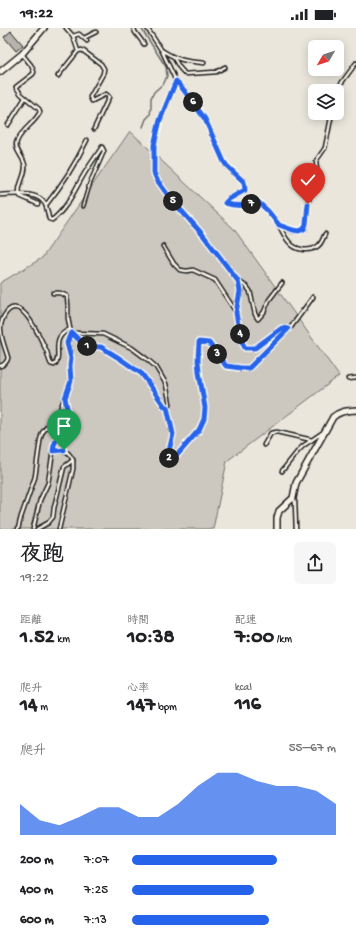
<!DOCTYPE html>
<html lang="zh-TW">
<head>
<meta charset="utf-8">
<style>
  body { margin:0; font-family:"Gochi Hand","LXGW WenKai TC",sans-serif; background:#f6f6f6; color:#202124; height:100vh; display:flex; flex-direction:column; font-size:15px; white-space:nowrap }
  * { box-sizing:border-box; margin:0 }
  p { font-size:13px; color:#757577 }
  .icon { flex:none; width:22px; height:22px; fill:none; stroke:currentColor; stroke-width:2; stroke-linecap:round; stroke-linejoin:round }
  .map { position:relative; height:501px; overflow:hidden }
  .panel { display:flex; flex-direction:column; background:#fff; flex:1 }
  .panel>* { flex:none }
  .needle { width:26px; rotate:231deg }
  .buttons { position:absolute; left:308px; top:12px; display:grid; gap:8px }
  .buttons a { display:grid; place-items:center; width:36px; height:36px; border-radius:6px; background:#fff; box-shadow:0 2px 10px #0003; font-size:20px }
  .pin { position:absolute; display:grid; place-items:center; width:34px; height:34px; color:#fff; margin:-41px -17px; border-radius:50% 50% 50% 0; rotate:-45deg; box-shadow:0 0 4px #0007 }
  .pin .icon { rotate:45deg }
  .km { position:absolute; width:20px; height:20px; margin:-10px; border-radius:50%; background:#222; color:#fff; font-size:11px; line-height:20px; text-align:center }
  .round { display:grid; place-items:center; flex:none; width:42px; height:42px; border-radius:6px; background:#f6f6f6 }
  .head { display:flex; align-items:center; justify-content:space-between; height:68px; padding:0 20px }
  h1 { font-size:22px; font-weight:700; line-height:30px }
  .stats { display:grid; grid-template-columns:repeat(3,1fr); gap:6px; height:68px; padding:4px 20px }
  .stats div { display:grid; align-content:center }
  .stats b { font-size:20px; font-weight:700 }
  .stats small { font-size:11px; font-weight:400 }
  .stats p { font-size:11px }
  .chart { height:112px; padding:8px 20px }
  .chart p { display:flex; justify-content:space-between }
  .chart svg { width:100%; height:72px; margin-top:4px; fill:#2563eb; opacity:.7 }
  ul { padding:0 20px; list-style:none; font-size:13px }
  li { display:grid; grid-template-columns:64px 48px 1fr; align-items:center; height:30px }
  li i { height:10px; border-radius:5px; background:#2563eb }
  .status { display:flex; justify-content:space-between; align-items:center; height:28px; padding:0 20px; background:#fff; direction:ltr }
  .status svg { height:11px; fill:currentColor }
  .map>svg:first-child { display:block }
  .green { fill:#ccc8c0; stroke:#74726e }
  .lines { fill:none; stroke-linecap:round; stroke-linejoin:round }
  .stream { stroke:#6d6c68; stroke-width:1.5 }
  .building { fill:#b6b4ac; stroke:#1c1c1c }
  .lane-casing { stroke:#1c1c1c; stroke-width:5.5 }
  .street-casing { stroke:#1c1c1c; stroke-width:8 }
  .lane { stroke:#f7f3e8; stroke-width:2.5 }
  .street { stroke:#f7f3e8; stroke-width:5 }
  .route-casing { stroke:#fff; stroke-width:8 }
  .route { stroke:#2563eb; stroke-width:5 }
</style>
</head>
<body>
<div class="status"><b>19:22</b><svg viewBox="0 0 49 12"><path d="M0 12V9h3v3zM5 12V6h3v6zM10 12V3h3v9zM15 12V0h3v12zM26 1h20v11H26zM47 4h2v5h-2z"/></svg></div>
<div class="map">
<svg width="356" height="501" viewBox="0 0 356 501">
  <rect width="100%" height="100%" fill="#eae6dc"/>
  <filter id="ink" filterUnits="userSpaceOnUse"><feTurbulence type="fractalNoise" baseFrequency=".025" numOctaves="2"/><feDisplacementMap in="SourceGraphic" scale="8" xChannelSelector="R" yChannelSelector="G"/><feConvolveMatrix kernelMatrix="1 2 1 2 8 2 1 2 1" color-interpolation-filters="sRGB"/></filter>
  <g filter="url(#ink)">
    <path class="green" d="M130,103l104,98 105,147 -112,85 -14,68h-213v-246l42,-25z"/>
    <g class="lines">
      <path class="stream" d="M141,0l25,39 1,9 -3,7 -10,9 -3,6v10l-1,7 -4,4 -3,8"/>
    </g>
    <path class="building" d="M11,3l12,14 -7,6 -12,-14z"/>
    <g class="lines">
      <g class="lane-casing">
        <g id="lane">
          <path d="M66,0l7,8 5,15"/>
          <path d="M134,0l1,4 9,12"/>
          <path d="M147,0l15,23 14,30"/>
          <path d="M73,8l6,-2 8,7"/>
          <path d="M84,10l12,-6"/>
          <path d="M163,23c16,10 23,10 41,12"/>
          <path d="M22,26l9,11 3,7 -1,2 -17,13 5,7 18,15 1,3c-5,11 -18,17 -23,29 -4,8 7,16 8,25 1,10 -9,21 -5,30l18,8"/>
          <path d="M174,30l5,9 6,7 31,-2 9,-5"/>
          <path d="M58,48l20,-25 4,-1 19,14 3,5 -1,5 -13,23 2,4 14,-7 3,3 -15,32"/>
          <path d="M337,64l3,-7 16,-22"/>
          <path d="M8,97l17,-27"/>
          <path d="M0,167c13,0 37,-5 45,9 2,4 3,10 4,15l3,1c16,-12 24,-33 34,-49 5,-8 11,-16 16,-24l2,4 -14,32 -7,23"/>
          <path d="M46,177c16,-20 30,-42 41,-65"/>
          <path d="M279,197c3,6 6,13 10,17 7,9 21,10 29,4 4,-3 5,-8 7,-12"/>
          <path d="M163,218l11,18 6,6 7,1 6,-1 22,10 21,32"/>
          <path d="M238,253l-35,-46 -33,-37 -13,-18 -3,-7v-28l6,-25 16,-39 4,4 25,34 19,43 3,5 17,14 1,9 -16,9 -4,4c11,4 22,2 33,-1l10,9 11,14 14,6h6l6,-2 1,-5 2,-21 9,-31 -1,-11 9,-13 7,-35"/>
          <path d="M53,265h7l7,3 1,10v12l2,11 2,4 5,6 8,7 16,1 18,11 23,16 23,33h2"/>
          <path d="M288,301l3,-2 22,-30"/>
          <path d="M0,338c4,-1 7,-4 8,-8 -2,-8 -7,-19 -7,-27 -1,-5 1,-11 3,-15 16,-28 37,24 43,36 1,3 2,9 4,12 1,0 2,1 3,1 8,-6 0,-20 6,-28 2,-4 7,-6 10,-8"/>
          <path d="M348,351l8,-1"/>
          <path d="M264,417l7,-12 6,-1 35,8"/>
          <path d="M53,423c12,0 14,-2 20,9"/>
          <path d="M282,443l16,-20 5,-5 19,-13"/>
          <path d="M293,470l2,4 1,27"/>
          <path d="M18,501l3,-12 14,-40 5,-36 2,-8 18,-23 11,-29 -1,-14 1,-9 -4,-15 3,-8 2,-2 31,1 29,14 16,12 8,7 10,17 4,20 -3,3 6,27 -5,21 1,5 9,-6 21,-24 5,-11 1,-11 -6,-36 -1,-12 1,-18 10,1 17,22 15,3h8l39,-39 -6,-1 -27,20h-10l-4,-8 -5,-27 4,-22 -2,-10 9,6 3,4 5,23 3,5 6,-7 5,-12 13,-17"/>
          <path d="M33,501l7,-29 8,-17 6,-38 14,-32 -3,-14"/>
          <path d="M37,501l11,-6 5,-6 1,-9 10,-41 9,-7v9l-14,60"/>
        </g>
      </g>
      <g class="street-casing">
        <g id="street">
          <path d="M0,44l22,-18 22,-26"/>
          <path d="M277,501v-11l2,-7 14,-13 3,-15 37,-66c7,-6 14,-6 23,-7"/>
        </g>
      </g>
      <use href="#lane" class="lane"/>
      <use href="#street" class="street"/>
    </g>
  </g>
  <g class="lines" filter="url(#ink)">
    <g class="route-casing">
      <path id="route" d="M64,422l-11,1 1,-6 14,-31 -3,-16 6,-17 -1,-15 1,-8 -4,-15 3,-8 2,-2 13,13 16,1 18,11 23,16 23,33h2l6,27 -5,21 1,5 9,-6 21,-24 5,-11 1,-11 -6,-36 -1,-12 1,-18 10,1 17,23 15,2h8l39,-39 -6,-1 -27,20h-10l-4,-8 -5,-27 4,-22 -2,-10 -35,-46 -33,-37 -13,-18 -3,-7v-28l6,-25 16,-39 4,4 25,34 19,43 3,4 17,16 1,8 -16,9 -4,4c11,4 21,3 33,-1l10,9 11,14 14,5 6,1 5,-2 2,-5 2,-20"/>
    </g>
    <use href="#route" class="route"/>
  </g>
</svg>
<div class="buttons">
<a><svg class="needle" viewBox="-14 -14 28 28"><path d="M0-13l5 13h-10z" fill="#e53935"/><path d="M0 13l5-13h-10z" fill="#757577"/></svg></a>
<a><svg class="icon" aria-label="layers" viewBox="0 0 24 24"><path d="M12 4l9 5-9 5-9-5zM3 14l9 5 9-5"/></svg></a>
</div>
<div class="pin" style="left:64px;top:422px;background:#1e9e55"><svg class="icon" aria-label="arrive" viewBox="0 0 24 24"><path d="M6 21V4h12l-3 4 3 4H6"/></svg></div>
<div class="pin" style="left:308px;top:176px;background:#d93025"><svg class="icon" aria-label="check" viewBox="0 0 24 24"><path d="M5 12l5 5 9-10"/></svg></div>
<b class="km" style="left:87px;top:318px">1</b>
<b class="km" style="left:169px;top:430px">2</b>
<b class="km" style="left:217px;top:326px">3</b>
<b class="km" style="left:240px;top:306px">4</b>
<b class="km" style="left:173px;top:173px">5</b>
<b class="km" style="left:193px;top:74px">6</b>
<b class="km" style="left:251px;top:176px">7</b>
</div>
<section class="panel">
<div class="head"><div><h1>夜跑</h1><p>19:22</p></div><a class="round"><svg class="icon" aria-label="share" viewBox="0 0 24 24"><path d="M12 15V3M7 8l5-5 5 5M5 13v7h14v-7"/></svg></a></div>
<div class="stats">
<div><p>距離</p><b>1.52<small> km</small></b></div>
<div><p>時間</p><b>10:38</b></div>
<div><p>配速</p><b>7:00<small> /km</small></b></div>
</div>
<div class="stats">
<div><p>爬升</p><b>14<small> m</small></b></div>
<div><p>心率</p><b>147<small> bpm</small></b></div>
<div><p>kcal</p><b>116</b></div>
</div>
<div class="chart"><p><span>爬升</span>55–67 m</p>
<svg viewBox="0 0 160 44" preserveAspectRatio="none"><path d="M0 44V25L10 35L20 38L30 33L40 27L50 27L60 33L70 33L80 25L90 14L100 6L110 6L120 11L130 14L140 14L150 17L160 25V44z"/></svg>
</div>
<ul>
<li><b>200 m</b>7:07<i style="width:71%"></i></li>
<li><b>400 m</b>7:25<i style="width:60%"></i></li>
<li><b>600 m</b>7:13<i style="width:67%"></i></li>
</ul>
</section>
</body>
</html>
